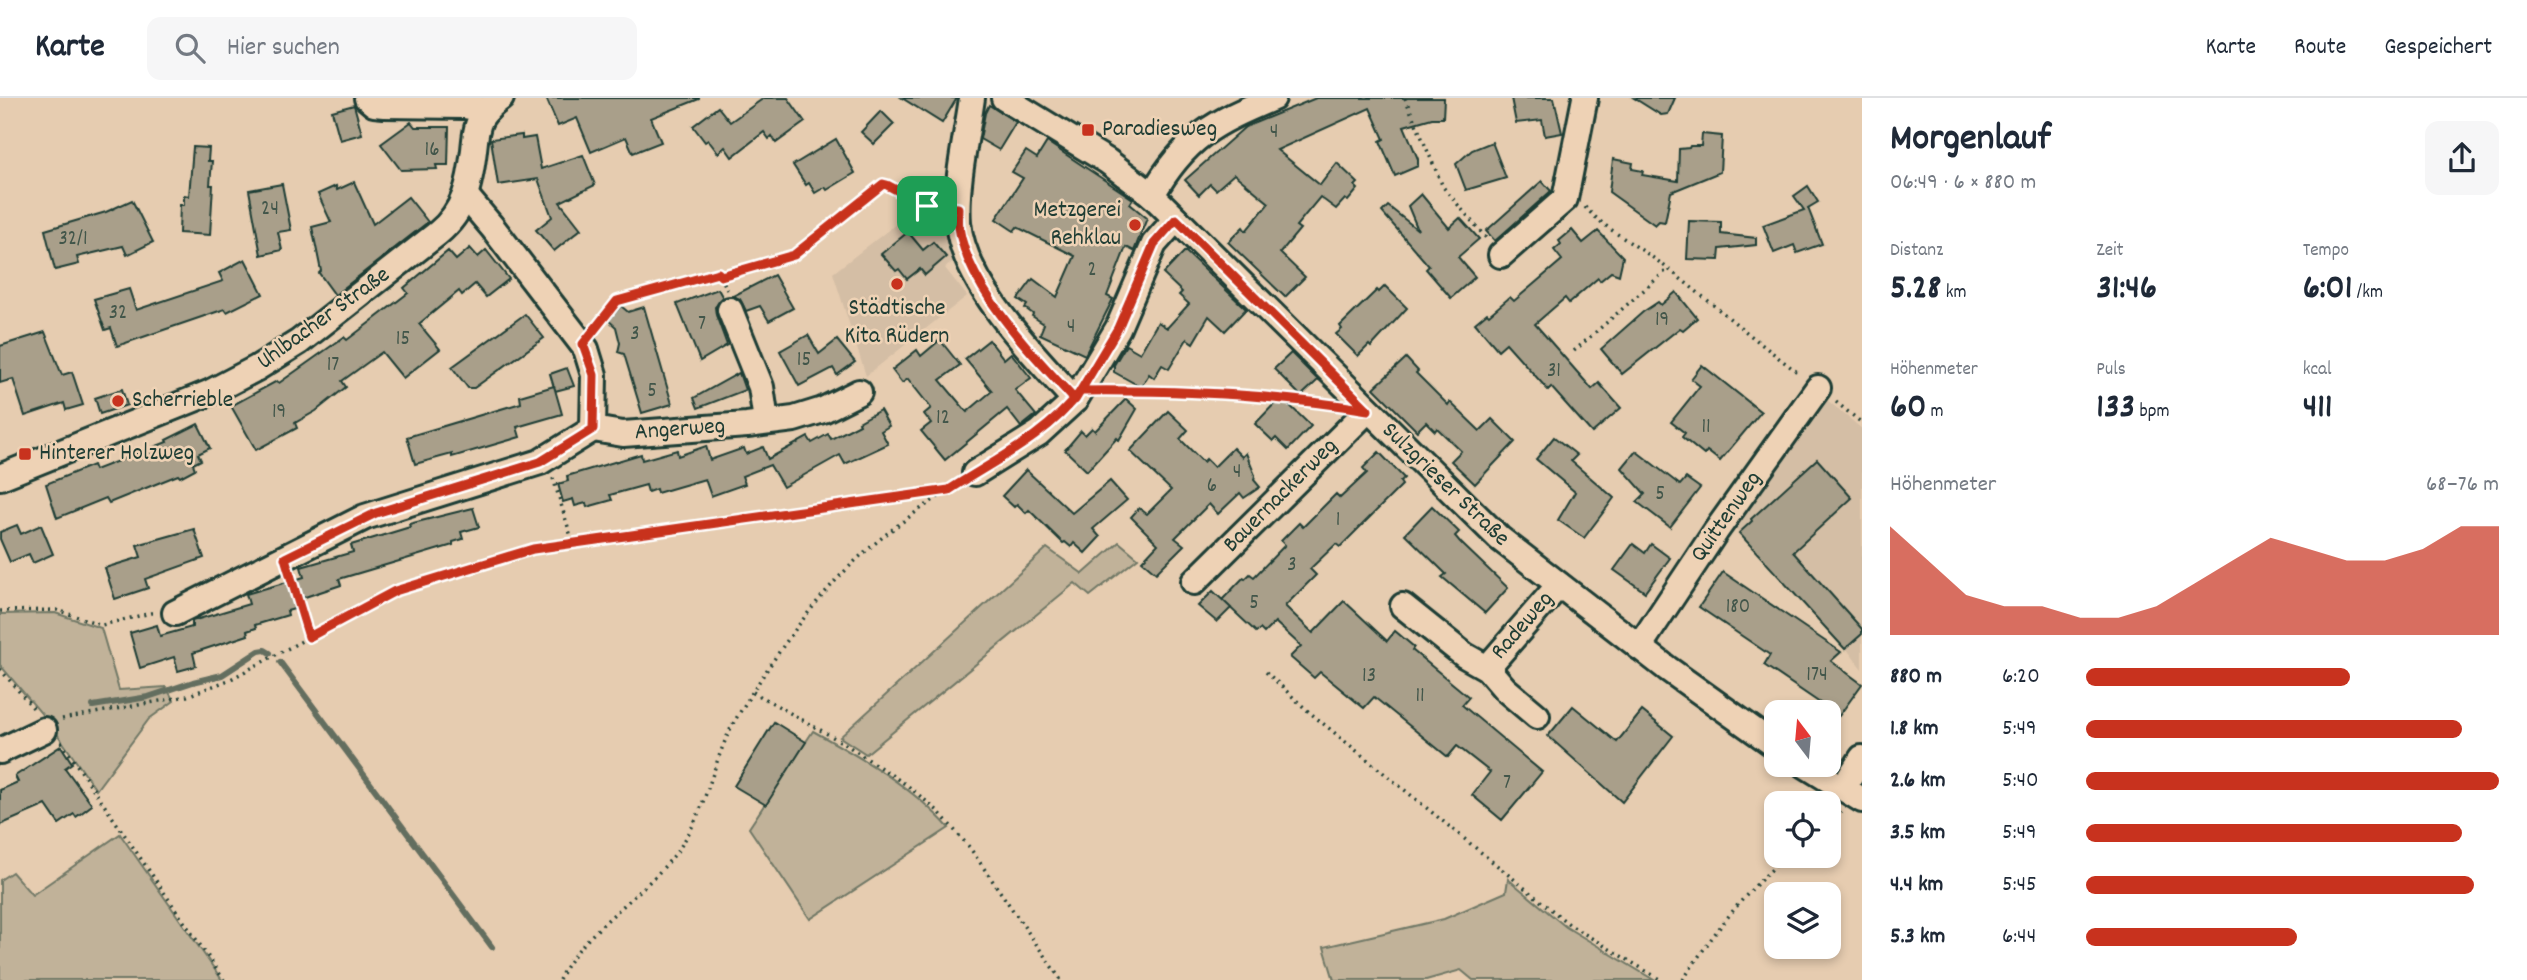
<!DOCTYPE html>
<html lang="de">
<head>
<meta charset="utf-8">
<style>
  body { margin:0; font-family:Dekko,sans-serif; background:#f6f6f7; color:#1f2937; height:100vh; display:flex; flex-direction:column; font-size:26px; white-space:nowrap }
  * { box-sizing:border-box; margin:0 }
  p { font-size:23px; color:#747a83 }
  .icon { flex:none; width:38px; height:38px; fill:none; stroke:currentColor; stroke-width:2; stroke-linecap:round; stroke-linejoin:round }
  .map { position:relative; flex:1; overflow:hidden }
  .sheet { display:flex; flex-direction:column; background:#fff; width:665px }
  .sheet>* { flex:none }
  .needle { width:46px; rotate:344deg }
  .tools { position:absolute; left:1764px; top:602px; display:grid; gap:14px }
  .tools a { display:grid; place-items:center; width:77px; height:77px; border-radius:14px; background:#fff; box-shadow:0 4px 10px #0003; font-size:35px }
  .pin { position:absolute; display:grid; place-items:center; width:60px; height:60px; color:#fff; margin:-30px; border-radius:14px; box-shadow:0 4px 10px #0006 }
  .round { display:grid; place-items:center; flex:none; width:74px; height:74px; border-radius:14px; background:#f6f6f7 }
  .summary { display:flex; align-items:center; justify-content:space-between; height:119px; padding:0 28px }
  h1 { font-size:38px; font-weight:800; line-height:52px }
  .metrics { display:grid; grid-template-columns:repeat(3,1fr); gap:10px; height:119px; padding:7px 28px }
  .metrics div { display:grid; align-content:center }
  .metrics b { font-size:35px; font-weight:800 }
  .metrics small { font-size:19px; font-weight:400 }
  .metrics p { font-size:19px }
  .chart { height:196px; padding:14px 28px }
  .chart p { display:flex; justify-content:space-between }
  .chart svg { width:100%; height:126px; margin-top:7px; fill:#c8321e; opacity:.7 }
  ul { padding:0 28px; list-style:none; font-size:23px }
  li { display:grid; grid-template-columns:112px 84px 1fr; align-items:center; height:52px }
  li i { height:18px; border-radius:9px; background:#c8321e }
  header { display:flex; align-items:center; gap:42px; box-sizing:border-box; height:98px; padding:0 35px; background:#fff; border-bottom:2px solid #e0e1e3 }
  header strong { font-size:33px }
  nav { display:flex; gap:38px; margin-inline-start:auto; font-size:24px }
  .search { width:490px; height:63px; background:#f6f6f7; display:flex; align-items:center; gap:18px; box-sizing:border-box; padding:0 24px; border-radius:14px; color:#747a83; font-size:26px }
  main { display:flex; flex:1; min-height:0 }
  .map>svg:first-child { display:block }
  .built { fill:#d4bea5 }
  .green { fill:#c1b299; stroke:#707866; stroke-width:2 }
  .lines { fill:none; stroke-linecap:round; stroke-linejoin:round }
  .stream { stroke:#646e5f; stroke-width:6 }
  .building { fill:#a99f8a; stroke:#1f3d34; stroke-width:2 }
  .minor-casing { stroke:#1f3d34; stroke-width:30 }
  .path { stroke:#1f3d34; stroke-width:3.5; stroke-dasharray:2 5; stroke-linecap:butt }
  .minor { stroke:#eed2b5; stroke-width:24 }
  .route-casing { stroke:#fff; stroke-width:14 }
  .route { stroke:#c8321e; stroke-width:9 }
  .poi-dot { fill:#c8321e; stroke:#eed2b5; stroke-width:2.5 }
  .labels { text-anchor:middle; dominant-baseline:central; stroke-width:5; stroke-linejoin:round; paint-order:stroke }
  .number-label { font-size:21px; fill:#42564a }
  .poi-label { font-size:24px; fill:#1f3d34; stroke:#eed2b5; text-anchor:start }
  .street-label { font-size:24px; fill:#1f3d34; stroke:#eed2b5 }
</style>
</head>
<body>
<header>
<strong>Karte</strong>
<div class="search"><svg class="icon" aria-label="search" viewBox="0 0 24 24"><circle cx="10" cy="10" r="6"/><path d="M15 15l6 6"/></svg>Hier suchen</div>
<nav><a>Karte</a><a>Route</a><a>Gespeichert</a></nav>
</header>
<main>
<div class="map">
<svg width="1862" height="882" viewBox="0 0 1862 882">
  <rect width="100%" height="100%" fill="#e6ccb0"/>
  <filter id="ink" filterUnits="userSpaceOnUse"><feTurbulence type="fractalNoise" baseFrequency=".0143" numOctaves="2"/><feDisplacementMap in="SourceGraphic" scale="14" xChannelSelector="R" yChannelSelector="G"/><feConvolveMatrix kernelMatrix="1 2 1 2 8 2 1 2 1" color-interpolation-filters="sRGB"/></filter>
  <g filter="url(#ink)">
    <g class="built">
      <path d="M924,111l29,2 7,45 -15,12 22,28 -101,80 -33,-103 67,-52 4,4z"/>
      <path d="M1827,302l35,29v240l-16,-21 -112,-121 39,-61 49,-64z"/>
    </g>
    <g class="green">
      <path d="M1119,444l19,16 -48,38 -15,-13 -209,171 -26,-17 207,-189 36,26z"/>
      <path d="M55,515l46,15 18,62 47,-3 8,14 -25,18 -53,71 -45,-65 -51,-60v-51z"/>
      <path d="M813,633c47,26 100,56 136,97l-139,91 -61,-91z"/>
      <path d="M120,736l102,146h-222v-100l12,-8 20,23z"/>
      <path d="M1508,781l58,48 88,53h-181l-12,-10 -35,10h-92l-10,-33 120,-28 62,-27z"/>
    </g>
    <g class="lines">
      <g class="stream">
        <path d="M280,564l212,285"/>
        <path d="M93,608l55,-9 45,-15 29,-7 37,-24 6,-1 5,3"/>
      </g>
    </g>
    <g class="building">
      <path d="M546,0h153v1l-48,19 10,24 -28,11 -7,-16 -35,15 -14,-34 -19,8z"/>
      <path d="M764,0h24l17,24 -29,21 -4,-7 -3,3 -5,-7 -32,25 -7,-10 -7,6 -10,-13 -3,2 -12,-16 25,-19 12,15z"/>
      <path d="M902,0h55l-15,25z"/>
      <path d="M1316,0h128l-1,20h-11l-28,8 14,33v7l-23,10 -15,-35 4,-2 -14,-31 -93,42 43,35 17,-22 21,20 -3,3 3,3 -10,12 -3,-2 -9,10 -16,-12 -24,29 4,3 -20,24 25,24 -20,20 -57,-55 15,-15 3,4 23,-28 -35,-29 -18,16 -6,-6 -11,11 -14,-15 60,-53z"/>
      <path d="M1511,0h43l8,35 -17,3 -3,-16 -26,3z"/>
      <path d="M1634,0h41l-7,16 -7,1z"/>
      <path d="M354,7l8,29 -22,6 -8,-29z"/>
      <path d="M989,7l27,17 -17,28 -19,-11 5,-26z"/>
      <path d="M881,13l13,13 -20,20 -13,-12z"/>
      <path d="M411,24l4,5h34l-1,38h-12l1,4 -36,1 -20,-26z"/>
      <path d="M1702,36l20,2 -2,36 -49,20 -6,30 -6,-1 -4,4 -46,-33 4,-33 20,4 -1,6 11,2 -1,4 36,6 1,-32 10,-1 1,-2h11z"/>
      <path d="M522,37v4l13,-2 6,32 42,-14 12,30 -35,17 21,27 -27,22 -18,-21 16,-13 -14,-38 -40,6 -7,-46z"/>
      <path d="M836,41l19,34 -28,17 -2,-3 -10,6 -6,-10 -3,2 -13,-20z"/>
      <path d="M1047,44l86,57 -3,5 17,14 -13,33 -8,-4 -19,49 6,3 -28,56 -45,-21 4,-10 -12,-8 1,-2 -8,-6 2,-3 -9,-6 15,-20 24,18 18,-41 -58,-29 -3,4 -18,-12 27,-41 -11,-6 14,-21 11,7z"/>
      <path d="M1492,44l14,36 -40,12 -10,-26 16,-14z"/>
      <path d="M193,49l16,1 -1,13h4l-2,24h3l-3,50 -31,-2 1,-28h4v-10l5,1z"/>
      <path d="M1542,83l9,10 -56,50 -9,-10z"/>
      <path d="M354,84l19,42 35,-27 20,25 -93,73 -16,-22 2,-2 -9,-44 19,-5 -13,-28 18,-8 1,4z"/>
      <path d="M282,86l9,46 -13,2 4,18 -21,5 -12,-65z"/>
      <path d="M1808,88l10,16 -10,6 14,36 -25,9 -3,-8 -20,8 -11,-28 41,-15 -10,-14z"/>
      <path d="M1421,96l28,34 11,-10 19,21 -21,18 17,20 -24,21 -25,-29 3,-3 -47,-54 6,-6 30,24 -10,-24z"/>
      <path d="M132,102l21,42 -26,13 -4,-9 -46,11 2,7 -24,6 -10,-40 61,-18z"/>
      <path d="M1689,123l32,1v12l35,4v7l-36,4 -1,11 -32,-1z"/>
      <path d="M1572,132l11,13 15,-12 25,26 -4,18 -8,-3 -11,9 -2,-3 -29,25 -4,-5 -30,26 57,65 7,-6 22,25 -29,25 -41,-46 -3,3 -42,-47 -8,7 -23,-27 12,-10 2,2 21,-18 4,4 48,-41 -8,-10 7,-6 -2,-3z"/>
      <path d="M908,134l15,18 10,-8 13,15 -21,18 -5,-6 -13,10 -8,-10 -3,2 -15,-17z"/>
      <path d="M470,150l8,9 8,-7 23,29 -23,18 -11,-13 -13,11 -3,-4 -40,33 21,25 -37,29 -21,-26 -40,29 4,6 -30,24 -21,12 2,5 -41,22 -25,-44 46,-25 2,2 65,-46 3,3 61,-47 -4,-5 44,-37 8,9z"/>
      <path d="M1185,153l61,58 -21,22 -16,-15 -16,27 -6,-4 -18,30 -7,-4 -8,13 -5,-4 -8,13 -27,-15v-7l12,-20 14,8 18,-31 9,6 22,-24 -10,-9 3,-3 -19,-18z"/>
      <path d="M245,161l18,35 -36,18 -2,-3 -108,37 -6,-18 -6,2 -11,-31 35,-10 7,21 87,-29 -4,-8z"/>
      <path d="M774,177l19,33 -24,13 -9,-15 -14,5 -6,-12 -7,-3z"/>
      <path d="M1385,188l22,22 -36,39 -2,-2 -11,11 -22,-22 6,-5 -2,-3 37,-36 2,2z"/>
      <path d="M718,191l5,9 -8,9 1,8 11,30 -27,16 -23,-57z"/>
      <path d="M1676,194l21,26 -14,12 -3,-2 -58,46 -21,-25 42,-37 15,-10 3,3z"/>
      <path d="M621,208l7,6 16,-5 28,97 -30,9 -18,-59 -6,-2 2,-9 -4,-16 -8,-7z"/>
      <path d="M525,216l19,24 -70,50h-6l-16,-21z"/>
      <path d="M45,234l17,43 10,-3 11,33 -17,5 -2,-7 -39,13 -12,-37 -13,4v-37z"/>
      <path d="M808,237l11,19 18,-14 18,22 -18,13 -4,-7 -34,18 -19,-35z"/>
      <path d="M940,242l20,25 -20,15 27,32 25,-21 -27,-32 24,-19 15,19 7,-6 20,25 -16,12 21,25 -15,12 -14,-18 -62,51 -24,-29 10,-8 -7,-9 7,-6 -23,-29 -6,4 -10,-13 25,-20 4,6z"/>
      <path d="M1291,255l27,27 -17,16 -27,-27z"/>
      <path d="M1406,260l12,13 -2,2 32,32 2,-3 30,29 12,-12 23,23 -40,42 -24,-23 10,-10 -24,-23 -2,3 -9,-9 -9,9 -43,-43z"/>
      <path d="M1702,267l59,47 -41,49 -13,-10 -3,4 -22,-18 3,-4 -14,-11 29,-36 -9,-7z"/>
      <path d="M567,270l7,18 -19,5 -5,-17z"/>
      <path d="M739,275l6,17 -47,18 -4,-10z"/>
      <path d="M554,288l8,28 -45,13 3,10 -68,20v-3l-37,10 -8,-27 114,-34 -1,-7z"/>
      <path d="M122,291l5,16 -27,9 -5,-16z"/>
      <path d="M1281,299l30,29 -23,24 -12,-12 -3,3 -18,-17z"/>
      <path d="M1126,301l11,10 -18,31 -2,-2 -30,33 -22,-21 16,-19 4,4 7,-7 3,3z"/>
      <path d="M880,312l9,16 -8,5 7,13 -43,20 -5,-9 -57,32 -13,-22 -28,11 3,8 -34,12 -6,-17 -48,14 -1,-4 -8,3 -2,-7 -36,10 2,5 -25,7 -1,-4 -11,3 -2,-7 -10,3 -5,-18 10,-3 -1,-5 74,-22 1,6 35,-10 1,6 28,-10 4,14 34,-12 2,6 17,-7 5,12 40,-22 4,6 16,-9 3,5 29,-15 -1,-2z"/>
      <path d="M1168,313l20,19 -8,9 23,23 3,-3 8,8 19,-19 9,9 4,-4 9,22 -1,5 6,7 -16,11 -4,-5 -22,21 -9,-10 -34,34 9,7 -28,28 -14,-12 16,-17 -27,-27 8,-9 8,6 24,-24 -41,-39z"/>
      <path d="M198,326l12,24 -12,6 3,6 -8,4 2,5 -15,8 -2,-2 -69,28 -3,-5 -49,20 -11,-34 47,-19 2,5 72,-28 -1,-2z"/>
      <path d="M1554,339l23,18 -6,6 43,37 -30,40 -26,-18 17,-28 -39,-33z"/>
      <path d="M1636,353l44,34 6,-7 14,10 -30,39 -33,-25 8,-8 -23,-26z"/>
      <path d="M1379,354l25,26 -4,4 2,3 -62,62 -4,-3 -26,25 6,6 -31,31 28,27 31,-32 43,40 8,-10 19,16 -2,3 57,47 -7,8 80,67 -40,48 -30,-25 18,-23 -33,-26 -9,11 -74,-60 -10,11 -44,-36 -6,6 -24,-21 11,-11 -26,-24 -11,11 -4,-4 -4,3 -34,-32 21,-22 2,1 5,-5 4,3 31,-32 -4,-4 18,-18 4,4 33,-33 4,4 27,-25 -4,-5z"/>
      <path d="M1817,361l35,39 -59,54 69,77v5l-17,15 -106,-116 13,-12 -1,-2z"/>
      <path d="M1026,372l46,43 38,-32 17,19 -34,29 7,8 -15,16 -11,-10 -3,4 -6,-5 -2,1 -34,-33 -3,3 -9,-9 -3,3 -12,-11z"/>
      <path d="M1432,408l27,26 -4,4 6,7 47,45 -23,25 -43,-36 4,-3 -41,-40z"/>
      <path d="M473,410l6,19 -18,5 2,7 -10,3v3l-114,34 2,6 -45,15 2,8 -11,3 1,4 -33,10 1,3 -9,3 1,4 -55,18 3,13 -18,5 -4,-14 -34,11 -10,-35 27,-8 3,11 32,-9v-6l57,-17 -3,-10 58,-17 -3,-10 52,-15 -2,-7 59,-18 -1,-3z"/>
      <path d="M17,427l4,9 20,-9 12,29 -20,9 -4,-9 -19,8 -10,-23v-7z"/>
      <path d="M194,431l10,29 -59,21 3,9 -33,11 -10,-31 36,-11 -4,-12z"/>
      <path d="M1633,446l12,9 6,-9 19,14 -25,34 -31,-22z"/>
      <path d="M1723,474l118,80 -10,9 31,23 -23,32 -75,-51 6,-10 -71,-48z"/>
      <path d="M1213,493l18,17 -14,14 -19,-16z"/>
      <path d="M1573,608l44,36 25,-31 31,25 -51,66 -74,-66z"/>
      <path d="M774,624l32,20 -40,63 -32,-19z"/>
      <path d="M61,648l11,17 -7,5 27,37 -16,12 -2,-3 -15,10 -13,-19 -46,20v-35l18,-8 -3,-6z"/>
    </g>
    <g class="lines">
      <g class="minor-casing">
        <g id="minor">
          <path d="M367,0l7,6 10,1 80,1 23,4"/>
          <path d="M972,0c-5,37 -17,87 -14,124 5,62 76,133 117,178"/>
          <path d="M1004,0l103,63 45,34 347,343 169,131 108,77"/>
          <path d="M1152,97c33,-58 62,-72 121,-97"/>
          <path d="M466,98l27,32 93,121 8,26 -1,54"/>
          <path d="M1501,157l64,-56 20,-101"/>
          <path d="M730,212l31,77 5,34"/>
          <path d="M593,331l30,5 124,-9 47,-6 29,-9 36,-18"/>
          <path d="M975,375l64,-40 36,-33 43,-72 36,-84 22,-25"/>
          <path d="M0,379l209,-84 48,-25 42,-26 139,-109c27,-22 32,-50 36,-83 1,-11 2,-23 7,-32 5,-8 13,-15 20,-20"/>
          <path d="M1194,484l174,-172"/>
          <path d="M1403,508l61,49 23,13 18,21 32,27"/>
          <path d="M175,515l190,-96 175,-55 53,-33"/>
          <path d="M1639,549l77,-116 102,-143"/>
          <path d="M1487,570l72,-83"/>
          <path d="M0,653l44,-21"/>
          <path d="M1805,667l57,35"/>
          <path d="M1843,690l19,-30"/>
        </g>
      </g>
      <g class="path">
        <path d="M1405,0l38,89 43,51"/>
        <path d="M1585,109c21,23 53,39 78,58 47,36 90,74 137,109"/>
        <path d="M721,178l6,14"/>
        <path d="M595,229l22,-26 101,-28 3,3 73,-21 89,-71 4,1 34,18 14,4"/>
        <path d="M1574,253l94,-82"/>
        <path d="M1105,293l137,3 89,11"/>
        <path d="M1836,304l26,21"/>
        <path d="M553,380l20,65"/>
        <path d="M292,480l17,59"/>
        <path d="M0,513l57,-1 45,15 53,-13"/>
        <path d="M0,571l34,40"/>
        <path d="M1266,574l43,40 261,213 91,55"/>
        <path d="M753,594l92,52 63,42 30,25 32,37 91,132"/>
        <path d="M62,621l125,-23 42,-16 166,-89 138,-42 416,-59"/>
        <path d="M61,644l163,238"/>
        <path d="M1829,723l12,-9"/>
        <path d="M559,882c21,-47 83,-83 116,-126 31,-39 36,-89 59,-132 32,-53 73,-115 118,-158 32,-31 69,-56 106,-80"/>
        <path d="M1683,882c30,-46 61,-88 104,-124"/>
      </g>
      <use href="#minor" class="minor"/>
    </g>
  </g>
  <g class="lines" filter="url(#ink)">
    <g class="route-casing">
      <path id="route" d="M927,108l-40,-21 -4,-1 -89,71 -73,21 -3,-3 -101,28 -34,43 11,31 -1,54 -53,33 -164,51 -91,45 24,79 86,-46 138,-42 416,-59c46,-30 98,-54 132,-99 96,-1 192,3 287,19l-192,-191 -22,25 -36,84 -43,72c-44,-48 -121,-124 -117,-192l-31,-2"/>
    </g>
    <use href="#route" class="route"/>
  </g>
  <g class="poi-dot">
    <rect x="1081" y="25" width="14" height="14" rx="3.5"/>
    <circle cx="1135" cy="127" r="7"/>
    <circle cx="897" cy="186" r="7"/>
    <circle cx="118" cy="303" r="7"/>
    <rect x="18" y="349" width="14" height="14" rx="3.5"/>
  </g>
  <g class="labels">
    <g class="number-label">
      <text x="1274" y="35">4</text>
      <text x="432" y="53">16</text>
      <text x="270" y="112">24</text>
      <text x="73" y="142">32/1</text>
      <text x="1092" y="173">2</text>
      <text x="118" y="216">32</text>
      <text x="1662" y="223">19</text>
      <text x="702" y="227">7</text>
      <text x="1071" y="230">4</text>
      <text x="635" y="237">3</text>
      <text x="403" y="242">15</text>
      <text x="804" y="263">15</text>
      <text x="333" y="268">17</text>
      <text x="1554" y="274">31</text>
      <text x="652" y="294">5</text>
      <text x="279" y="315">19</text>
      <text x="943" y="321">12</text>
      <text x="1706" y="330">11</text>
      <text x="1237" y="375">4</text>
      <text x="1212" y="389">6</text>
      <text x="1660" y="397">5</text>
      <text x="1338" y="423">1</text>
      <text x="1292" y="468">3</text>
      <text x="1254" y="506">5</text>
      <text x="1738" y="510">180</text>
      <text x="1817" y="578">174</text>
      <text x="1369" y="579">13</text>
      <text x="1420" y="599">11</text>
      <text x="1507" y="686">7</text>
    </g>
    <g class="poi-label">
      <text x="1102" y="32">Paradiesweg</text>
      <text x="1121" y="113" text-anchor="end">Metzgerei<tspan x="1121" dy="28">Rehklau</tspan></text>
      <text x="897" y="211" text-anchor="middle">Städtische<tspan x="897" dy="28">Kita Rüdern</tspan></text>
      <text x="132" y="303">Scherrieble</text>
      <text x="39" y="356">Hinterer Holzweg</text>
    </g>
    <g class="street-label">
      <text transform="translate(324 221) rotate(-36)">Uhlbacher Straße</text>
      <text transform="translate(680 332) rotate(-4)">Angerweg</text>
      <text transform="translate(1445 387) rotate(44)">Sulzgrieser Straße</text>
      <text transform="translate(1281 398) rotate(-45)">Bauernackerweg</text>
      <text transform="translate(1727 419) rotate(-55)">Quittenweg</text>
      <text transform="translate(1523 528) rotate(-49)">Radeweg</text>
    </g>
  </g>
</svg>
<div class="tools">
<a><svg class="needle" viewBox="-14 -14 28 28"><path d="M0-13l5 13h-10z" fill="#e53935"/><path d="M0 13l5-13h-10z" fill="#747a83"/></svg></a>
<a><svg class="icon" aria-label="locate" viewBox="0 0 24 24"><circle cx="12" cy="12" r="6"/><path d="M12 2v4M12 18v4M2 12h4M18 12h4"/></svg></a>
<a><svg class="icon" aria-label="layers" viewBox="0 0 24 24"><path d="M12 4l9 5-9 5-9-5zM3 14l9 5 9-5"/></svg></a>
</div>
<div class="pin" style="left:927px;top:108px;background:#1e9e55"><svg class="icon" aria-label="arrive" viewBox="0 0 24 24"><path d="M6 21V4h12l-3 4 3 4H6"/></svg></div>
</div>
<section class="sheet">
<div class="summary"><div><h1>Morgenlauf</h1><p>06:49 · 6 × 880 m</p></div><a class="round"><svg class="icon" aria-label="share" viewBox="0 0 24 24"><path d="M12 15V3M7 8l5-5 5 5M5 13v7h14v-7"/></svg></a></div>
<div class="metrics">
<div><p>Distanz</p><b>5.28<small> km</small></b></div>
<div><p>Zeit</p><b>31:46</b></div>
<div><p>Tempo</p><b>6:01<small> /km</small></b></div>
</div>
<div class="metrics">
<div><p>Höhenmeter</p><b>60<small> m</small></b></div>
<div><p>Puls</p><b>133<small> bpm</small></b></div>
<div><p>kcal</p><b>411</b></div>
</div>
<div class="chart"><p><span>Höhenmeter</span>68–76 m</p>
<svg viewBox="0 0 160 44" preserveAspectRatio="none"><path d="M0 44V6L10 18L20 30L30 34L40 34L50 38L60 38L70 34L80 26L90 18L100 10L110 14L120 18L130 18L140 14L150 6L160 6V44z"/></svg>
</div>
<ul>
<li><b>880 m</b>6:20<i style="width:64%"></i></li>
<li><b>1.8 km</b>5:49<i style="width:91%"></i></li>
<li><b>2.6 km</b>5:40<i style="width:100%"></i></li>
<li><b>3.5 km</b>5:49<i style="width:91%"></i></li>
<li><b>4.4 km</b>5:45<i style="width:94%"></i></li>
<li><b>5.3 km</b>6:44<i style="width:51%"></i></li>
</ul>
</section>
</main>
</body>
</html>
